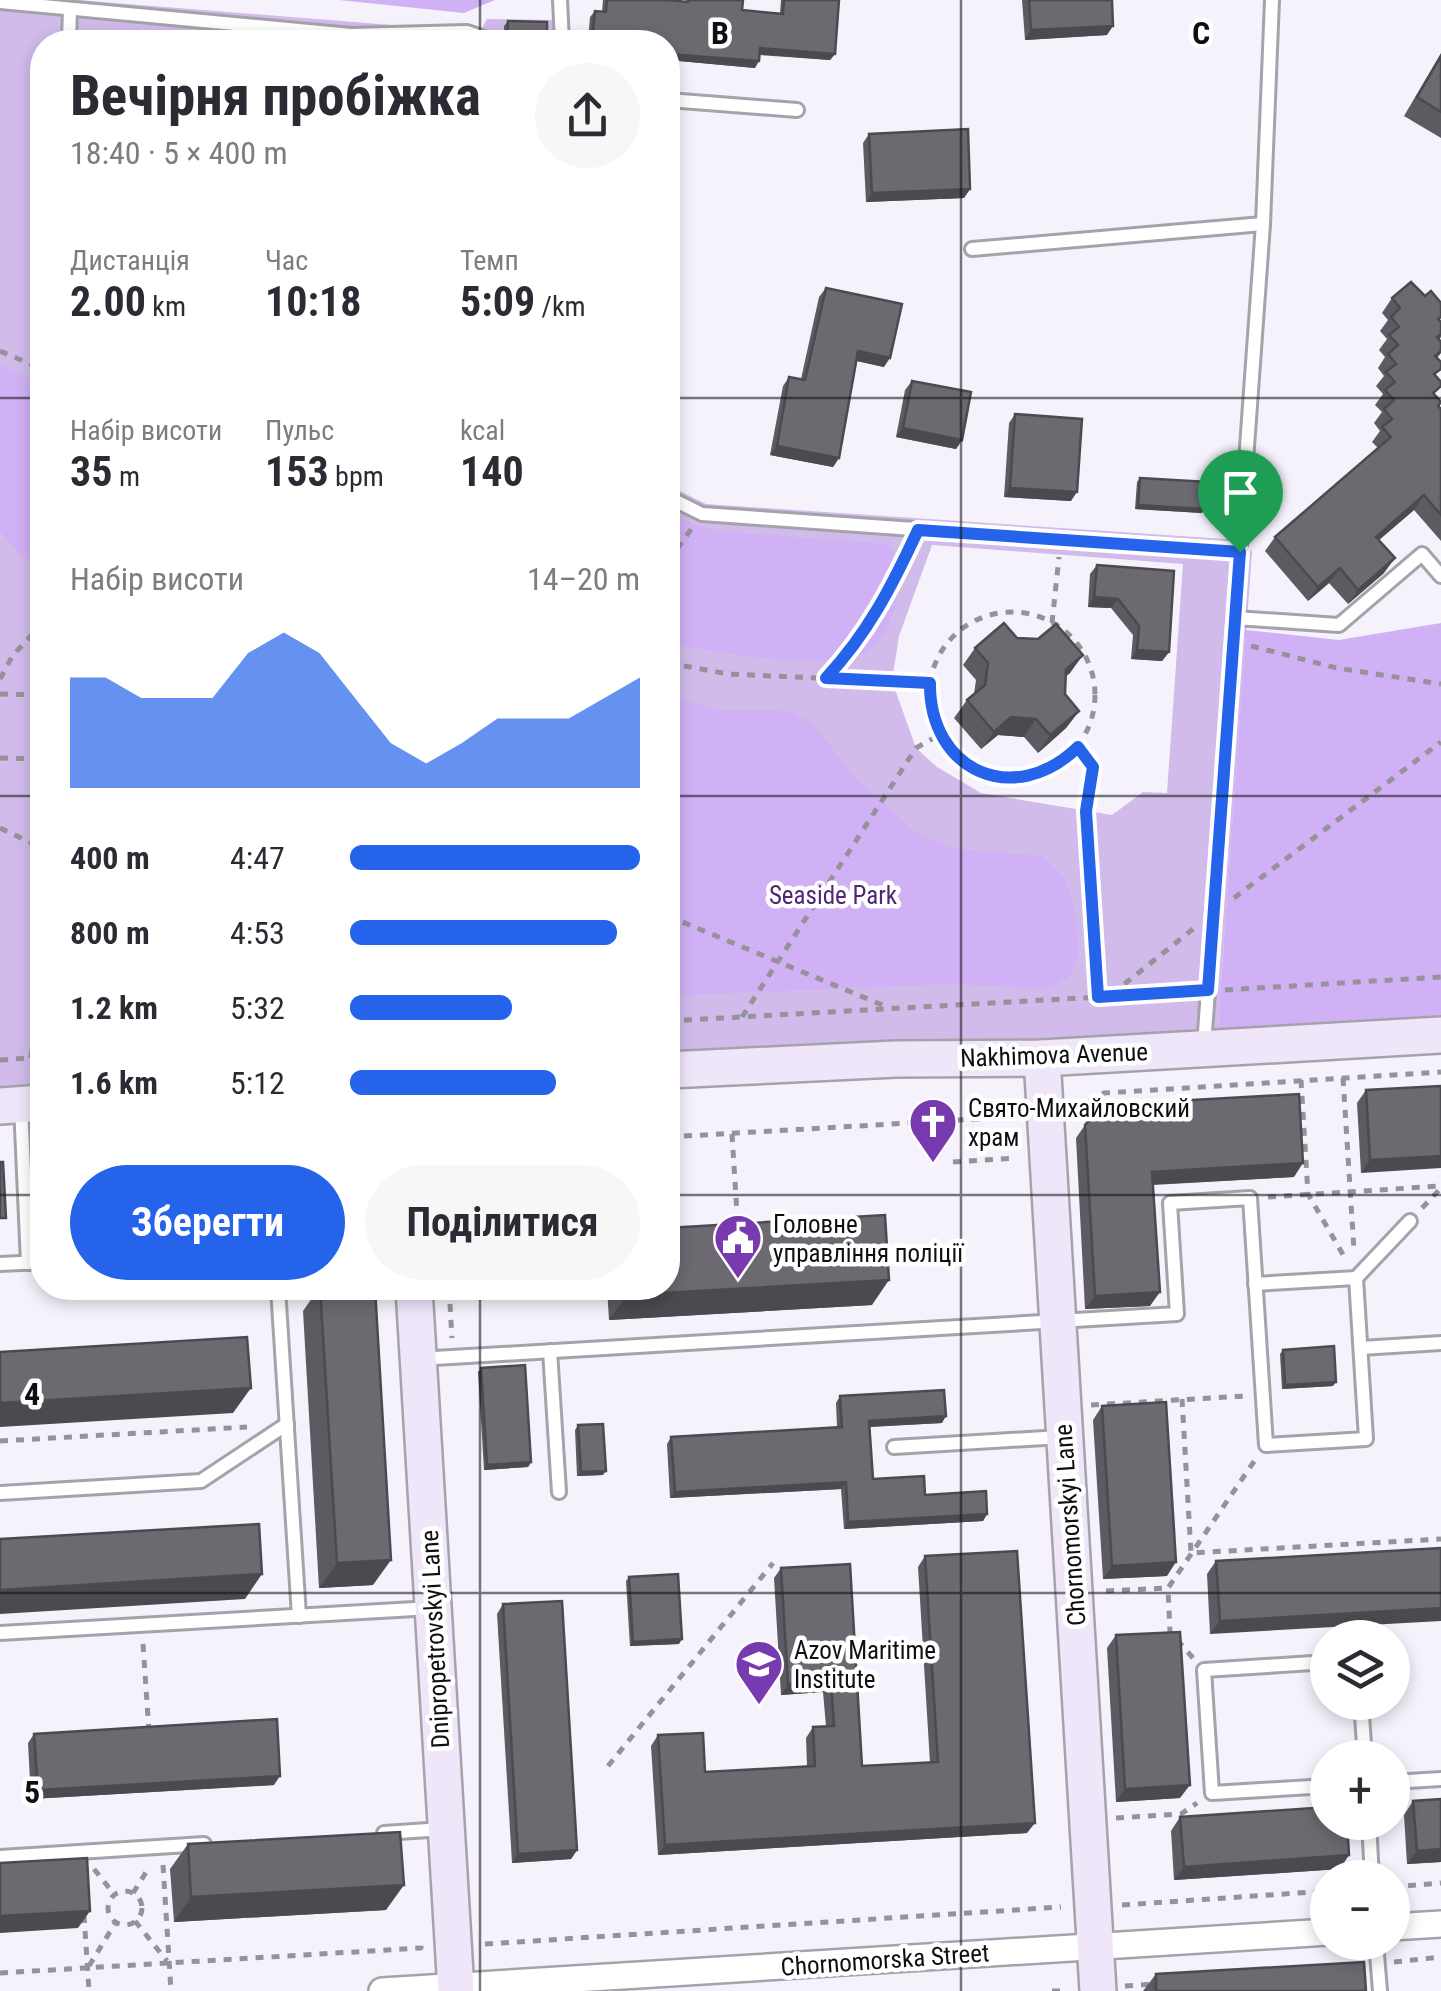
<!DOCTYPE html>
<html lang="uk">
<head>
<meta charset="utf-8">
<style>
  body { margin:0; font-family:"Roboto Condensed",sans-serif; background:#f7f7f7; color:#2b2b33; height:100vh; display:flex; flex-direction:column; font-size:38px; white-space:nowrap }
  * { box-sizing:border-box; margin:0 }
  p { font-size:32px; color:#7c7c81 }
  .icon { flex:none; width:55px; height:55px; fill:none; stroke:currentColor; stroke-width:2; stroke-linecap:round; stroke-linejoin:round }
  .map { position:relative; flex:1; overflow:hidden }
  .panel { position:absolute; left:30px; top:30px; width:650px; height:1270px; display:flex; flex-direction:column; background:#fff; border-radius:40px; box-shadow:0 5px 15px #0003 }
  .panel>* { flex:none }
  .tools { position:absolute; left:1310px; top:1620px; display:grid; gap:20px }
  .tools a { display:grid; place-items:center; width:100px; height:100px; border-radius:50%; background:#fff; box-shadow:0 5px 15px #0003; font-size:50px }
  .pin { position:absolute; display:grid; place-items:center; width:85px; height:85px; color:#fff; margin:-102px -42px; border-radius:50% 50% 50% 0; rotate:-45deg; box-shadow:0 0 10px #0007 }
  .pin .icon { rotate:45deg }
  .round { display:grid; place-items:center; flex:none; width:105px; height:105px; border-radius:52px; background:#f7f7f7 }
  .overview { display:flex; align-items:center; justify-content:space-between; height:170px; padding:0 40px }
  h1 { font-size:55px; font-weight:700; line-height:75px }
  .figures { display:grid; grid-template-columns:repeat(3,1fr); gap:15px; height:170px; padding:10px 40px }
  .figures div { display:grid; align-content:center }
  .figures b { font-size:42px; font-weight:700 }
  .figures small { font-size:28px; font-weight:400 }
  .figures p { font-size:28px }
  .chart { height:280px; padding:20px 40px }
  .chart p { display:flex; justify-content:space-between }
  .chart svg { width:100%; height:180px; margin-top:10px; fill:#2563eb; opacity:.7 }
  .primary-button { display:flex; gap:20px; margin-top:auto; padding:20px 40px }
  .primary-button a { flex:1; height:115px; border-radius:60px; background:#2563eb; color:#fff; font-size:40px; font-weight:700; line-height:115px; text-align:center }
  .primary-button a+a { background:#f7f7f7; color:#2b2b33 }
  ul { padding:0 40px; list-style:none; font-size:32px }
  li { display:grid; grid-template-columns:160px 120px 1fr; align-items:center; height:75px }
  li i { height:25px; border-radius:12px; background:#2563eb }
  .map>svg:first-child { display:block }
  .green { fill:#d0bbeb; fill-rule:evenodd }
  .forest { fill:#d1b1f6 }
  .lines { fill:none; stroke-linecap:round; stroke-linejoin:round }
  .service-casing { stroke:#a6a2ab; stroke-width:18 }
  .minor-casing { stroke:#a6a2ab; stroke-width:30 }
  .secondary-casing { stroke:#a6a2ab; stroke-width:40 }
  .path { stroke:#959299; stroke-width:5; stroke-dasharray:8 8; stroke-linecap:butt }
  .service { stroke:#fff; stroke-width:12 }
  .minor { stroke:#fff; stroke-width:25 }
  .secondary { stroke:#efe6fa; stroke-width:35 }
  .wall { fill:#5e5a61 }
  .shaded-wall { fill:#4c4a4f }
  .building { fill:#6d6971; stroke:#4c4a4f; stroke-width:2.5 }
  .route-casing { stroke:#fff; stroke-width:20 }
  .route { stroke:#2563eb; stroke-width:12 }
  .grid { fill:none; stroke:#0f0e11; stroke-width:2.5; stroke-opacity:0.55 }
  .labels { text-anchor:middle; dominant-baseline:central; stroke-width:9; stroke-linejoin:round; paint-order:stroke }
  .park-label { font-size:25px; fill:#4f2574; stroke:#fff }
  .street-label { font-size:25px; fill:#0f0e11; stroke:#fff }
  .poi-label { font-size:25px; fill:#0f0e11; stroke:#fff; text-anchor:start }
  .grid-label { font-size:32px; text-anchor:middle; font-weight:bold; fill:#0f0e11; stroke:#fff; stroke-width:9; stroke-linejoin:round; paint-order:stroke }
</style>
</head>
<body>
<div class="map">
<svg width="1441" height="1991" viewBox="0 0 1441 1991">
  <rect width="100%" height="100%" fill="#f6f2fc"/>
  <g class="green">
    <path d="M0,0h78l402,32 7,-13 65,1 2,22h-512v1064l-42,2z"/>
    <path d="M668,485l38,19 534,36 12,12 -35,487 -549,31zM932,545l251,19 -16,229 -24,-1 -31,23 -131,-22 -44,-26 -21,-19 -24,-67 7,-45z"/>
  </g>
  <g class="forest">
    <path d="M339,0h156l-31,13z"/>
    <path d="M0,364l42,21v185l-22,-15 -20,-24z"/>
    <path d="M668,515l47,16 172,13c18,19 17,31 10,56 -4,15 -11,37 -24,47 -36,29 -161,4 -205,-4z"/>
    <path d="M1441,623v402l-224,14 29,-409 93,10z"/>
    <path d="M668,695l50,15 71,1 24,13 43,55 63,56 37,14 86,7 21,20 12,31 3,49 -8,20 -17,10 -16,2 -91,-4 -278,12z"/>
  </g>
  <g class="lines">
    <g class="service-casing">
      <g id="service">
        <path d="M560,0l2,42"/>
        <path d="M0,2l351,33 116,-3 29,10"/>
        <path d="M69,42l1,-33"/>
        <path d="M668,100l129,10"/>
        <path d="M972,249l291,-25"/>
        <path d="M668,497l34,17 537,38"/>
        <path d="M1235,618l104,7 83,-71 19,22"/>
        <path d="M1204,1046l59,-822 9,-224"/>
        <path d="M21,1105l7,158"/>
        <path d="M0,1264l42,-2"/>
        <path d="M1255,1284l101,-6 54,-57"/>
        <path d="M278,1288l21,328"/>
        <path d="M1361,1348l80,-5"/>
        <path d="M550,1351l9,141"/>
        <path d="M418,1359l759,-45 -7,-111 80,-5 16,247 100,-6 -10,-161"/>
        <path d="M894,1447l167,-10"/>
        <path d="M0,1493l201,-12 86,-57"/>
        <path d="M0,1633l432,-25"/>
        <path d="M1328,1662l-124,8 8,123 116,-7"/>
        <path d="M1361,1702l4,56"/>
        <path d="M1392,1782l49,-3"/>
        <path d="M1369,1822l3,56"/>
        <path d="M384,1833l59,-4"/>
        <path d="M0,1857l204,-13"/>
        <path d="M1376,1942l4,49"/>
      </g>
    </g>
    <g class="minor-casing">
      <g id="minor">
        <path d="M1392,1927l49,-3"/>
        <path d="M382,1991l946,-59"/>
      </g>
    </g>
    <g class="secondary-casing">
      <g id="secondary">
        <path d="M1042,1058l56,933"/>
        <path d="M668,1070l228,-11 146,-1 399,-23"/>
        <path d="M0,1106l42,-3"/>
        <path d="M414,1288l42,703"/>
      </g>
    </g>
    <g class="path">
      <path d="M0,351l42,18"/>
      <path d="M668,562l24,-34"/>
      <circle cx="1012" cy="695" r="83"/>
      <path d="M1052,623l7,-66"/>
      <path d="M1251,646l86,22 104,16"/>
      <path d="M668,663l60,11 202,9"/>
      <path d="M0,679l13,-24 29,-31"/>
      <path d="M826,679l36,-40 48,-91"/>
      <path d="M0,694l42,1"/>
      <path d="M1077,747l16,20 -7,44 12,186"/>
      <path d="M0,758l42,1"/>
      <path d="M0,828l42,20"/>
      <path d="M1234,898l207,-156"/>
      <path d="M668,916l219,91"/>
      <path d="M1225,990l216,-13"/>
      <path d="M1112,994l81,-65"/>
      <path d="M742,1017l174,-269 23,-13"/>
      <path d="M668,1021l521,-29"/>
      <path d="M31,1058l11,-118"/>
      <path d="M0,1060l42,-3"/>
      <path d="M1343,1078l11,172"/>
      <path d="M1301,1080l7,114 37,64"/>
      <path d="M1074,1109l30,-16 337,-21"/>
      <path d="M732,1134l6,96"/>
      <path d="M668,1137l345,-20"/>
      <path d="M953,1162l63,-4"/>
      <path d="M1268,1197l173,-11"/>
      <path d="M1422,1208l19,-20"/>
      <path d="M449,1288l3,50"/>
      <path d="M1182,1399l9,154 250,-14"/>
      <path d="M1091,1405l154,-9"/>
      <path d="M0,1441l247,-14"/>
      <path d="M1106,1591l62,-3"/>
      <path d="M1379,1638l5,-7 -1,-10"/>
      <path d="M143,1644l6,88"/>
      <path d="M1193,1658l-23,-26 -2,-44 87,-128"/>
      <path d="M608,1766l165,-203"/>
      <path d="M1116,1818l65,-4 16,-11"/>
      <path d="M163,1865l8,126"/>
      <path d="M94,1869l20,25"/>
      <path d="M1392,1887l49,-4"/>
      <circle cx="125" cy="1908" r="17"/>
      <path d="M133,1893l17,-27"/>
      <path d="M1122,1905l206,-14"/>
      <path d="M84,1915l5,76"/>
      <path d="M135,1921l32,40"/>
      <path d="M485,1944l576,-37"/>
      <path d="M1394,1962l47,-5"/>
      <path d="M89,1966l27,-44"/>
      <path d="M0,1973l421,-25v-4"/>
      <path d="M1125,1986l29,-2"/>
      <path d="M1052,1991h14"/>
    </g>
    <use href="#service" class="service"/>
    <use href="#minor" class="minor"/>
    <use href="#secondary" class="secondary"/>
  </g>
  <g class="wall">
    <path d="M603,0h64l18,2 1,-2h57l-1,10 38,3 1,-13h58l-4,54 -5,6 -70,-5 -5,13 -87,-8v-18h-80l2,-25 5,-6 7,1z"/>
    <path d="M1022,0h90l-5,35 -82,5z"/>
    <path d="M508,21l39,21h-43v-16z"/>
    <path d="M1441,53v85l-37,-22z"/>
    <path d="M869,134l101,55 -6,9 -98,4 -3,-59z"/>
    <path d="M826,288l58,79 -27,-6 -18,97 -6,9 -63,-12 13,-69 6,-9 12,2 18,-82z"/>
    <path d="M1392,298l49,24v15l-2,3 2,2v11l-4,5 -2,37 6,14v132l-27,-31 -35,30 5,33 -36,31 -19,-21 -21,18 -43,-50 10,-14 103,-89 -6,-6 8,-11 -6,-8 8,-11 -7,-7 8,-11 -7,-8 8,-10 -6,-8 7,-11 -6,-7 8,-11 -7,-8 8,-11 -6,-7z"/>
    <path d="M912,381l50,59 -6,9 -60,-12 9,-47z"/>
    <path d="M1015,414l56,87 -67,-4 5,-74z"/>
    <path d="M1140,478l62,35 -67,-4 2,-27z"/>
    <path d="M1097,565l72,87 -7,9 -31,-2 2,-24 -22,-27 -23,-1 2,-33z"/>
    <path d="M1017,638l21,1 32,34 -4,3 -1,18 14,17 -13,17 -28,25 -14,-16 -26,-2 -17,14 -27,-31 13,-18 7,-6 2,-14 -13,-15 12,-17z"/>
    <path d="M1441,1086l-80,87 -4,-70 9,-13z"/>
    <path d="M1085,1125l209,52 -141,8 -3,121 -65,3 -9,-171z"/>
    <path d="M319,1288h56l-2,297 -54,3 -16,-277z"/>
    <path d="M607,1288h61l204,17 -263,15z"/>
    <path d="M1283,1350l50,36 -51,3 -2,-35z"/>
    <path d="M481,1368l50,94 -3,5 -44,3 -6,-98z"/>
    <path d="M840,1396l102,27 -72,4 3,52 114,35 -4,7 -139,8 -3,-40 -171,9 -3,-54 4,-7 166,-10 -1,-24z"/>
    <path d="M1102,1406l65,170 -64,3 -10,-159z"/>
    <path d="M578,1425l25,50 -26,1 -2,-46z"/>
    <path d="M1441,1548l-231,86 -3,-60 9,-13z"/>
    <path d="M925,1556l102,277 -369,22 -7,-109 7,-11 47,37 102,-6 -1,-28 7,-11 13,-1 -3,-34 -42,3 -7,-117 7,-10 69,-4 12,202 68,-3 -12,-196z"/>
    <path d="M629,1577l50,67 -49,2 -4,-65z"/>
    <path d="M503,1604l74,246 -6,9 -59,4 -15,-249z"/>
    <path d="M1116,1635l64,163 -64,4 -9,-154z"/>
    <path d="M34,1734l240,51 -243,14 -3,-56z"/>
    <path d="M1413,1801l28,61 -34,2 -3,-49z"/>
    <path d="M1180,1817l160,52 -166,11 -3,-49z"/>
    <path d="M188,1844l198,66 -212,12 -4,-53z"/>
    <path d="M1156,1974l210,17h-223z"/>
  </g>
  <g class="shaded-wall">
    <path d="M1113,26l-6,9 -82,5 6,-10z"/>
    <path d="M760,48l75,6 -5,6 -74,-6z"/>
    <path d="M668,54l91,7 -4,7 -87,-8z"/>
    <path d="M970,189l-6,9 -98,4 6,-9z"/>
    <path d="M858,351l32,7 -6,9 -32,-7z"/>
    <path d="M903,428l59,12 -6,9 -60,-12z"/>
    <path d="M777,446l62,12 -6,9 -63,-12z"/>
    <path d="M1010,488l67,4 -6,9 -67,-4z"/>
    <path d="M1424,495l-10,15 -48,41 10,-14z"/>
    <path d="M1138,505l67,4 -3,4 -67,-4z"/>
    <path d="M1395,558l-11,15 -36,31 10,-14z"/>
    <path d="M1340,568l-11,15 -21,18 10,-14z"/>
    <path d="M1094,597l24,2 -7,9 -23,-1z"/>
    <path d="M1137,650l32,2 -7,9 -31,-2z"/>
    <path d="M1083,655l-13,18 -16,13 12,-17z"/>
    <path d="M1079,711l-13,17 -28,25 12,-18z"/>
    <path d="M1011,717l25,2 -12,18 -26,-2 -17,14 13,-17z"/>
    <path d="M1441,1156v12l-80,5 9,-13z"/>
    <path d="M1303,1163l-9,14 -151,8 9,-13z"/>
    <path d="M889,1280l-17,25 -263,15 18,-25z"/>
    <path d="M1160,1292l-10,14 -65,3 10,-13z"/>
    <path d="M1336,1382l-3,4 -51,3 3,-4z"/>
    <path d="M251,1388l-18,25 -233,14v-24z"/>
    <path d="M946,1416l-4,7 -77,4 4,-6z"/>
    <path d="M531,1462l-3,5 -44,3 3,-5z"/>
    <path d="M606,1471l-3,4 -26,1 4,-4z"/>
    <path d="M846,1482l-5,7 -171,9 5,-6z"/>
    <path d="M987,1514l-4,7 -139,8 4,-7z"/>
    <path d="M391,1560l-18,25 -54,3 18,-25z"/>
    <path d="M1176,1562l-9,14 -64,3 9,-13z"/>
    <path d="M262,1574l-17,25 -245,15v-24z"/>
    <path d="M1441,1608v13l-231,13 10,-13z"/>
    <path d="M682,1639l-3,5 -49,2 3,-4z"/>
    <path d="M831,1682l-8,10 -42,3 7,-11z"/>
    <path d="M280,1776l-6,9 -243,14 7,-9z"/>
    <path d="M1190,1785l-10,13 -64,4 9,-13z"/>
    <path d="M1035,1823l-8,10 -369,22 7,-10z"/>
    <path d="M1441,1849v13l-34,2 10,-13z"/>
    <path d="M577,1850l-6,9 -59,4 6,-9z"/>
    <path d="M1349,1855l-9,14 -166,11 10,-13z"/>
    <path d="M404,1885l-18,25 -212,12 17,-25z"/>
    <path d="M90,1911l-12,17 -78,5v-17z"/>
  </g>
  <g class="building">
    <path d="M607,0h60l21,2 1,-2h54l-1,10 41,4 1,-14h55l-4,54 -75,-6 -1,13 -91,-7v-12h-76l3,-31 11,1z"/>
    <path d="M1029,0h83l1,26 -82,4z"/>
    <path d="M508,21l39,1v20h-40z"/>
    <path d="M1441,56v56l-24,-15z"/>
    <path d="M968,129l2,60 -98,4 -3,-59z"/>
    <path d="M668,236l10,1 -10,106z"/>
    <path d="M1411,282l14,14 6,-5 10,12v14l-3,2 3,3v12l-4,3 4,5v9l-6,5 6,6v7l-7,5 7,8v4l-8,7 8,9 -3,4 3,3v106l-17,-20 -48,42 19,21 -37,32 -18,-22 -22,19 -43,-50 116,-100 -9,-10 10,-8 -8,-10 10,-9 -9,-10 10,-8 -9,-10 10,-8 -8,-10 10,-9 -9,-10 10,-8 -8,-10 9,-9 -8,-10z"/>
    <path d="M826,288l76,16 -12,54 -32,-7 -19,107 -62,-12 12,-69 16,3z"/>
    <path d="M912,381l59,11 -9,48 -59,-12z"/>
    <path d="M1015,414l67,5 -5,73 -67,-4z"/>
    <path d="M1140,478l67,4 -2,27 -67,-4z"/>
    <path d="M1097,565l77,6 -5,81 -32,-2 2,-24 -21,-27 -24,-2z"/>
    <path d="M1004,623l13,15 21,1 18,-15 27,31 -17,14 -1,25 14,17 -29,24 -14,-16 -25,-2 -17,15 -27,-32 18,-15 3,-22 -13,-15z"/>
    <path d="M1441,1086v70l-71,4 -4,-70z"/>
    <path d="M1299,1094l4,69 -151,9 8,120 -65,4 -10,-171 18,-20z"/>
    <path d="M0,1162h3l3,56h-6z"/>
    <path d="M885,1215l4,65 -262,15 -1,-7h42v-60z"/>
    <path d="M320,1288h55l16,272 -54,3z"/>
    <path d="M247,1337l4,51 -251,15v-51z"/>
    <path d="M1334,1346l2,36 -51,3 -2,-35z"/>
    <path d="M525,1365l6,97 -44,3 -6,-97z"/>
    <path d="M944,1390l2,26 -77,5 4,58 51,-3 1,19 61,-4 1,23 -139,8 -2,-40 -171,10 -4,-55 171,-10 -2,-31z"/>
    <path d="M1166,1402l10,160 -64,4 -10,-160z"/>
    <path d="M603,1424l3,47 -25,1 -3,-47z"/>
    <path d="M259,1524l3,50 -262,16v-51z"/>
    <path d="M1441,1548v60l-221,13 -4,-60z"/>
    <path d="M1017,1551l18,272 -370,22 -7,-110 45,-2 2,39 110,-6 -2,-39 21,-1 -3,-44 -43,2 -7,-116 69,-4 12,202 76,-4 -13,-206z"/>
    <path d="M678,1574l4,65 -49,3 -4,-65z"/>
    <path d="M562,1601l15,249 -59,4 -15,-250z"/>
    <path d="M1180,1632l10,153 -65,4 -9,-154z"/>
    <path d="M277,1719l3,57 -242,14 -4,-56z"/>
    <path d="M1441,1799v50l-24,2 -4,-50z"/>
    <path d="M1328,1807v15h19l2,33 -165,12 -4,-50z"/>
    <path d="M400,1832l4,53 -213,12 -3,-53z"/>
    <path d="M87,1858l3,53 -90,5v-53z"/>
    <path d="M1364,1962l2,29h-210v-17z"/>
  </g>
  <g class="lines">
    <g class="route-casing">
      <path id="route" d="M918,530l322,22 -32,438 -110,7 -12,-186 7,-44 -15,-20c-64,62 -149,24 -148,-64l-104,-5c42,-45 66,-92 92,-148z"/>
    </g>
    <use href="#route" class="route"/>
  </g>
  <path class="grid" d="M480,0v42M961,0v1991M0,398h42M668,398h773M0,796h42M668,796h773M0,1195h42M668,1195h773M480,1288v703M0,1593h1441"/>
  <defs>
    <g id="church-pin" transform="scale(2.5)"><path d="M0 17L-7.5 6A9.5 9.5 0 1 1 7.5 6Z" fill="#783aaf" stroke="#fff"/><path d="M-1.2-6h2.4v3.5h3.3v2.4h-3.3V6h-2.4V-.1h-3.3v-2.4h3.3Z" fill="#fff"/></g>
    <g id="civic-pin" transform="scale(2.5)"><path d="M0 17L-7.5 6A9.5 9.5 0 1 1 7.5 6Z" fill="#783aaf" stroke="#fff"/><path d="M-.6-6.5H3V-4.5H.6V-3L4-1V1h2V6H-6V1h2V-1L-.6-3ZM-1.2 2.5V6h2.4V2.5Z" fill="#fff"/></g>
    <g id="university-pin" transform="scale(2.5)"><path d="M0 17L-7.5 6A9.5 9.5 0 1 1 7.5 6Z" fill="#783aaf" stroke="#fff"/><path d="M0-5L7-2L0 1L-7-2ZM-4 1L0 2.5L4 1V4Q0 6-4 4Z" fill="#fff"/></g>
  </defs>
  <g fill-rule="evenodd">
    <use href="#church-pin" x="933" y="1122"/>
    <use href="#civic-pin" x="738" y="1238"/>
    <use href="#university-pin" x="759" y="1664"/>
  </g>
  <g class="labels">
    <g class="park-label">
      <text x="833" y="895">Seaside Park</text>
    </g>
    <g class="street-label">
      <text transform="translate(1054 1055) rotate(-2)">Nakhimova Avenue</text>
      <text transform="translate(1070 1525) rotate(-94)">Chornomorskyi Lane</text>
      <text transform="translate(435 1639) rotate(-93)">Dnipropetrovskyi Lane</text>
      <text transform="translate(885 1960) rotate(-4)">Chornomorska Street</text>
    </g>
    <g class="poi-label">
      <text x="968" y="1108">Свято-Михайловский<tspan x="968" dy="29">храм</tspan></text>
      <text x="773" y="1224">Головне<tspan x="773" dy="29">управління поліції</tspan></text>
      <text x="794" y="1650">Azov Maritime<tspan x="794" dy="29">Institute</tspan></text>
    </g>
  </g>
  <g class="grid-label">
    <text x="720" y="44">B</text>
    <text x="1201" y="44">C</text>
    <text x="32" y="1405">4</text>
    <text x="32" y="1803">5</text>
  </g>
</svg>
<div class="tools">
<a><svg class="icon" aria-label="layers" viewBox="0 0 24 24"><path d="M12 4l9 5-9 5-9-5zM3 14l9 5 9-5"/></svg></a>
<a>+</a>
<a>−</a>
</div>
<div class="pin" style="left:1240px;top:552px;background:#1e9e55"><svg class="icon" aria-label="arrive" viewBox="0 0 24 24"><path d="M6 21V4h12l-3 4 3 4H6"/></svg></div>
<section class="panel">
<div class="overview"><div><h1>Вечірня пробіжка</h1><p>18:40 · 5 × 400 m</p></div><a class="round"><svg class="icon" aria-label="share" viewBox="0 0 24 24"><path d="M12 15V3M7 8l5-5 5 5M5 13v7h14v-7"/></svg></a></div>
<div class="figures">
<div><p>Дистанція</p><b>2.00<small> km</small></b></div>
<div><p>Час</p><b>10:18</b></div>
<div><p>Темп</p><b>5:09<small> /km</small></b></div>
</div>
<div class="figures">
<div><p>Набір висоти</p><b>35<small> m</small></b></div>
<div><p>Пульс</p><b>153<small> bpm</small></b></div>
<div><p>kcal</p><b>140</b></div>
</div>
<div class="chart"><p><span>Набір висоти</span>14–20 m</p>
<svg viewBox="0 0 160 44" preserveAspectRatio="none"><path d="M0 44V17L10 17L20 22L30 22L40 22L50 11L60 6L70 11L80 22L90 33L100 38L110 33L120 27L130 27L140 27L150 22L160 17V44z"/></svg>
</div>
<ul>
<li><b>400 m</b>4:47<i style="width:100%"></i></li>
<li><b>800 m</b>4:53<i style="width:92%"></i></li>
<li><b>1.2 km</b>5:32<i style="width:56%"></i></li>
<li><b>1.6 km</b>5:12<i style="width:71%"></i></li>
</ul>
<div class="primary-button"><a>Зберегти</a><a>Поділитися</a></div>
</section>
</div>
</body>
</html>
